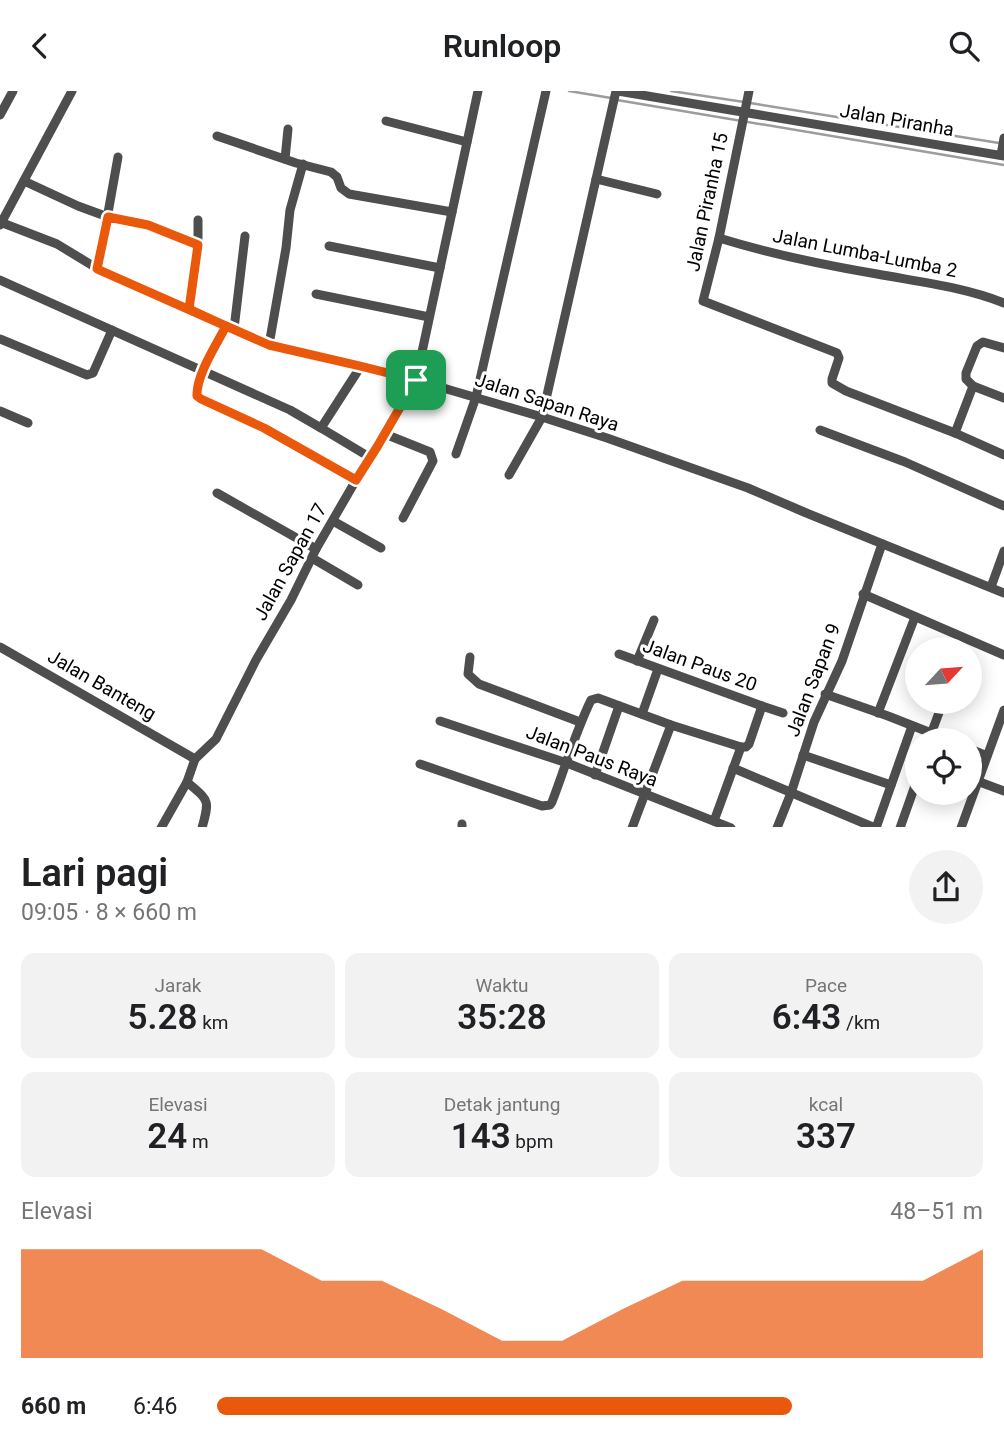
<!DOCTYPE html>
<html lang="id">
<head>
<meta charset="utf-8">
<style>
  body { margin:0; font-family:Roboto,sans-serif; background:#f2f2f2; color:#202124; height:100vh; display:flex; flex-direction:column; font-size:26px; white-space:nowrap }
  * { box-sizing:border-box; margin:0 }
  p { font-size:23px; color:#757577 }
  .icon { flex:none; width:38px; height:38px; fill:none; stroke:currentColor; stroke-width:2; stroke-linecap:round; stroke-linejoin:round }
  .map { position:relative; height:736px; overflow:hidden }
  .details { display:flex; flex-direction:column; background:#fff; flex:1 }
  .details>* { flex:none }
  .needle { width:46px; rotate:64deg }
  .fabs { position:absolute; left:905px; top:546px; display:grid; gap:14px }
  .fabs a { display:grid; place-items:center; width:77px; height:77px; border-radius:50%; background:#fff; box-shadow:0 4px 18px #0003; font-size:35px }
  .pin { position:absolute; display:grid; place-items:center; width:60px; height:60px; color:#fff; margin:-30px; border-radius:14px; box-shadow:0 4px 10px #0006 }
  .round { display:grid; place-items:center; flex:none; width:74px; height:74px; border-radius:37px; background:#f2f2f2 }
  .headline { display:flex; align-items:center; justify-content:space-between; height:119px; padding:0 21px }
  h1 { font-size:38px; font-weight:600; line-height:52px }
  .metrics { display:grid; grid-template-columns:repeat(3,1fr); gap:10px; height:119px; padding:7px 21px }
  .metrics div { display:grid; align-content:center; border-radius:14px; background:#f2f2f2; text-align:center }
  .metrics b { font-size:35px; font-weight:600 }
  .metrics small { font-size:19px; font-weight:400 }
  .metrics p { font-size:19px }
  .chart { height:196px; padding:14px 21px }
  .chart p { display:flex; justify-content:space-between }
  .chart svg { width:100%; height:126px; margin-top:7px; fill:#ea580c; opacity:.7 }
  ul { padding:0 21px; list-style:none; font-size:23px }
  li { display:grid; grid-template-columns:112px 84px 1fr; align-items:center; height:52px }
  li i { height:18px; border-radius:9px; background:#ea580c }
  header { display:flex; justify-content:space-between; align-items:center; height:91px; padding:0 21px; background:#fff; font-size:32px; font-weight:600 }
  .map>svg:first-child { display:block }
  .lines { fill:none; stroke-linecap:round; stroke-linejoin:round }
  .stream { stroke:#9c9c9c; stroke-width:2.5 }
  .street { stroke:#4e4e4e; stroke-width:9 }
  .route-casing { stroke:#fff; stroke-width:14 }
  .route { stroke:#ea580c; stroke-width:9 }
  .labels { text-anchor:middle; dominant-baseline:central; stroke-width:6; stroke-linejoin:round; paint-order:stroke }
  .street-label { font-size:19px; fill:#000; stroke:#fff }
</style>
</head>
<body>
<header><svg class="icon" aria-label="back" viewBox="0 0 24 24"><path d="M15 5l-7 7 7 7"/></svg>Runloop<svg class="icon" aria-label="search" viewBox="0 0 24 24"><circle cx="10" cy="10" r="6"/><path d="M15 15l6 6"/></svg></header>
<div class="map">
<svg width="1004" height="737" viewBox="0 0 1004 737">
  <rect width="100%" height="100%" fill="#fff"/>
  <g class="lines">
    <g class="stream">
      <path d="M569,0l42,7"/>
      <path d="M671,0l73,11"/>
      <path d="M617,9l387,65"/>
      <path d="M750,12l249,40"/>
    </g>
    <g class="street">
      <path d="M618,0l386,65"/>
      <path d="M749,0l-30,147 -16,63 134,52 2,5 -7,21v4l14,8 109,42 49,22"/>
      <path d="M0,24l13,-24"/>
      <path d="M386,30l81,21"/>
      <path d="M217,45l79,27 35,9 6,5 4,11 8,6 103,18"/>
      <path d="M1001,64l3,-17"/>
      <path d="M285,68l3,-30"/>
      <path d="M596,88l61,15"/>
      <path d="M24,90l54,25 30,11 40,8 50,20"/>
      <path d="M0,131l57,22 41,25 171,76 92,21 55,14 126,37 65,21 141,50 56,24 200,81"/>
      <path d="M0,134l72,-134"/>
      <path d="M719,147c52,16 105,27 158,36 43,8 87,13 127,29"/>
      <path d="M329,155l111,22"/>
      <path d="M98,178l20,-112"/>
      <path d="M0,189l290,130 31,18 40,-62"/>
      <path d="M316,203l113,23"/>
      <path d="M189,218l9,-64v-25"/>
      <path d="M226,235c-5,11 -32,59 -29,69 1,1 3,2 4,4l63,29 92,52"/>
      <path d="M234,238l11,-93"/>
      <path d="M0,248l87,36 6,-2 19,-43"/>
      <path d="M269,254l17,-97 4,-38 13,-46"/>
      <path d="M1004,257l-21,-6 -6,4 -11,27v6l7,7 31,12"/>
      <path d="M0,320l28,12"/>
      <path d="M321,337l50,30"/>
      <path d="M820,339l85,32 99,44"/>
      <path d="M955,342l18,-47"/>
      <path d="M385,343l45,18 3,9 -30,57"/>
      <path d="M456,363l20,-57 70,-306"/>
      <path d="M509,384l33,-58 74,-326"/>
      <path d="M217,402l99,56"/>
      <path d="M333,430l48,27"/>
      <path d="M312,467l46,27"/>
      <path d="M991,496l13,-36"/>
      <path d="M863,503l141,61"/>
      <path d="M0,556l195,112 -8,23 -26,46"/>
      <path d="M470,566l-2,17 11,10 101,38"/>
      <path d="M637,570l17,-41"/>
      <path d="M825,603l63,22 61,24"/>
      <path d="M762,615l21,7"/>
      <path d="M878,622l37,-96"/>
      <path d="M642,623l16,-45"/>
      <path d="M440,630l127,42 164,65"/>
      <path d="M931,643l12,-32"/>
      <path d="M970,658l17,7"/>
      <path d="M803,664l88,30"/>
      <path d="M195,668l21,-20 40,-79 35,-60 25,-51 40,-69 22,-33 38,-67 62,-289"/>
      <path d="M420,673l122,42 8,-1 2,-3c13,-34 23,-69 39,-102l7,-2 73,27 70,22h5l3,-3 13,-38 -143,-52"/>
      <path d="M733,677l142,60"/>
      <path d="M595,684l24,-69"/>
      <path d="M977,690l27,10"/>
      <path d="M187,691c22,19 23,17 15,46"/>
      <path d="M714,730l27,-74"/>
      <path d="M462,737v-4"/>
      <path d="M632,737l39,-103"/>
      <path d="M777,737l14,-35 23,-71 28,-61 40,-117"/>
      <path d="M876,737l36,-102"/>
      <path d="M900,737l17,-48"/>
      <path d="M961,737l43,-118"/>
    </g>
  </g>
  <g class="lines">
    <g class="route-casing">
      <path id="route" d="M416,289l-56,-14 -91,-21 -172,-76 11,-52 40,8 50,20 -9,64 37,17c-9,18 -30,49 -29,70l4,3 63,29 92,52 21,-33 39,-67"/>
    </g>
    <use href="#route" class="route"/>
  </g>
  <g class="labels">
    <g class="street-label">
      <text transform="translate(897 29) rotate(10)">Jalan Piranha</text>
      <text transform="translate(707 111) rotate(-78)">Jalan Piranha 15</text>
      <text transform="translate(865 162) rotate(11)">Jalan Lumba-Lumba 2</text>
      <text transform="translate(547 311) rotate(18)">Jalan Sapan Raya</text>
      <text transform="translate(290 471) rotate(-61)">Jalan Sapan 17</text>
      <text transform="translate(700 574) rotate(20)">Jalan Paus 20</text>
      <text transform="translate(813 589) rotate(-69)">Jalan Sapan 9</text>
      <text transform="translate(102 594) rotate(30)">Jalan Banteng</text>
      <text transform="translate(592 665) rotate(21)">Jalan Paus Raya</text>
    </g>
  </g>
</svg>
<div class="fabs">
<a><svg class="needle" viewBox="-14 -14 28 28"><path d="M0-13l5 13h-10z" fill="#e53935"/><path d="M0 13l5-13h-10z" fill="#757577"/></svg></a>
<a><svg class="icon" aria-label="locate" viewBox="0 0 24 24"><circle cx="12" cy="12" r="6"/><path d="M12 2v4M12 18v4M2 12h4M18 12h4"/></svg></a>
</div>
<div class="pin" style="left:416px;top:289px;background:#1e9e55"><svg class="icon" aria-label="arrive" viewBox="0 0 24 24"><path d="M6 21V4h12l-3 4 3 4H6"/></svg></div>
</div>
<section class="details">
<div class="headline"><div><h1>Lari pagi</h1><p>09:05 · 8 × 660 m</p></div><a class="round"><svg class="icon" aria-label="share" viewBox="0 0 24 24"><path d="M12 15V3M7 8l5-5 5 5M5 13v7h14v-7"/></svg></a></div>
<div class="metrics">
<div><p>Jarak</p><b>5.28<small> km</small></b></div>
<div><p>Waktu</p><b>35:28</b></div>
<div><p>Pace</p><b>6:43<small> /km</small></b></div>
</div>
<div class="metrics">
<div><p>Elevasi</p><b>24<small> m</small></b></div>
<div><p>Detak jantung</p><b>143<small> bpm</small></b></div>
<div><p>kcal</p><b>337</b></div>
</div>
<div class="chart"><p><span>Elevasi</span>48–51 m</p>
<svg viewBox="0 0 160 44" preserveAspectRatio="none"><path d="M0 44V6L10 6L20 6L30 6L40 6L50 17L60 17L70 27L80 38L90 38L100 27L110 17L120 17L130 17L140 17L150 17L160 6V44z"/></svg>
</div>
<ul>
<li><b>660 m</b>6:46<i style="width:75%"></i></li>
</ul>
</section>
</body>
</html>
